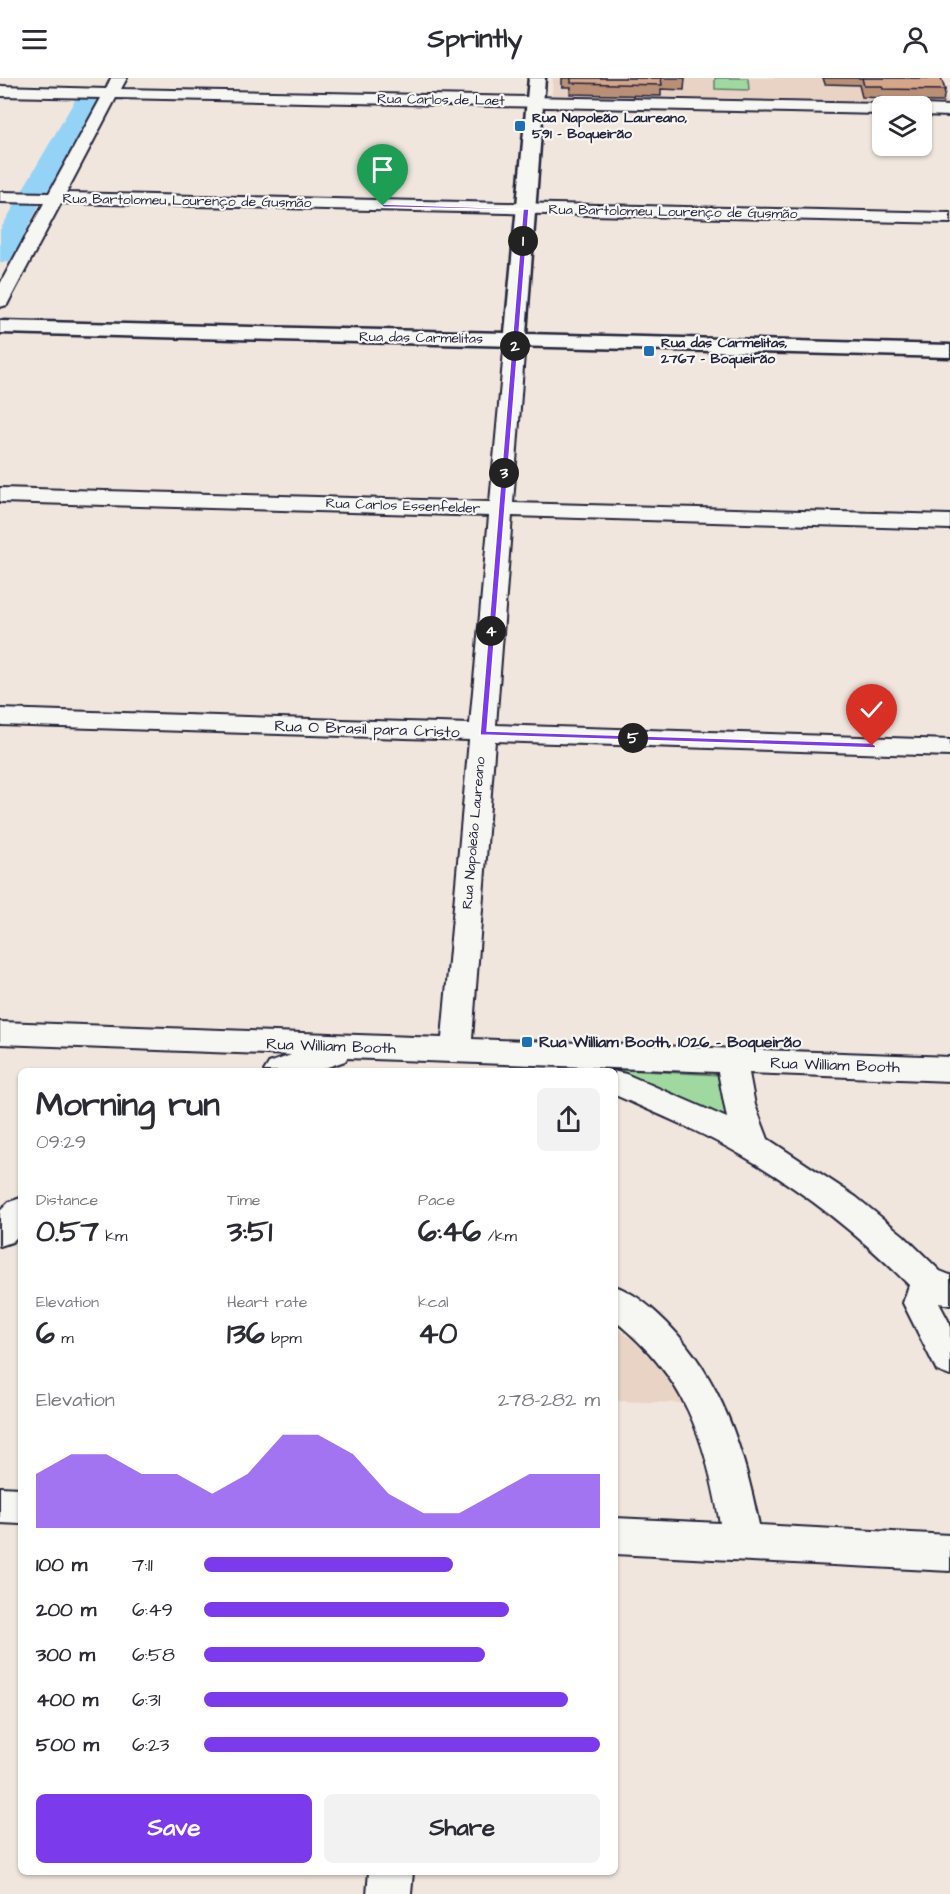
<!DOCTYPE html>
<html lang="en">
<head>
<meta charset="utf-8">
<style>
  body { margin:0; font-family:"Architects Daughter",sans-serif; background:#f2f2f3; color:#2b2b33; height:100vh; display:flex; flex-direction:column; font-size:22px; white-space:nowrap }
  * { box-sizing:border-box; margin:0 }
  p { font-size:20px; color:#7c7c81 }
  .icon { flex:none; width:33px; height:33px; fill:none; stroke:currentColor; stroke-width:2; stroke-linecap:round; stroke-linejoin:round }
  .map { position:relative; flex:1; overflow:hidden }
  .panel { position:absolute; left:18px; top:990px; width:600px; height:807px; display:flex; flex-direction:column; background:#fff; border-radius:9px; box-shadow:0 2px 4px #0004 }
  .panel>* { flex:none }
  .controls { position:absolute; left:872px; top:18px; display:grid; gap:12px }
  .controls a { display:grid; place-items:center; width:60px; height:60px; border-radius:9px; background:#fff; box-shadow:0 2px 4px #0004; font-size:30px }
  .pin { position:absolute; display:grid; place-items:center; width:51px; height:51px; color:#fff; margin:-62px -26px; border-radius:50% 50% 50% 0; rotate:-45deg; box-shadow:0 0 6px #0007 }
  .pin .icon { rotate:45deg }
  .km { position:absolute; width:30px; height:30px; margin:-15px; border-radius:50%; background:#222; color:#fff; font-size:16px; line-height:30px; text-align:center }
  .round { display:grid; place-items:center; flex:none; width:63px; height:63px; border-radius:9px; background:#f2f2f3 }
  .summary { display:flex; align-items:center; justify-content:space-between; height:102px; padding:0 18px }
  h1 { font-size:33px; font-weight:700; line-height:45px }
  .stats { display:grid; grid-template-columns:repeat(3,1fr); gap:9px; height:102px; padding:6px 18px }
  .stats div { display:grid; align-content:center }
  .stats b { font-size:30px; font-weight:700 }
  .stats small { font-size:16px; font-weight:400 }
  .stats p { font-size:16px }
  .chart { height:168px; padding:12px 18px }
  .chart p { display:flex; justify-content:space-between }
  .chart svg { width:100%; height:108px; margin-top:6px; fill:#7c3aed; opacity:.7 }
  .action { display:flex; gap:12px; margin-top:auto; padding:12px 18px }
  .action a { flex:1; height:69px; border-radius:9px; background:#7c3aed; color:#fff; font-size:24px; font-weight:700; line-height:69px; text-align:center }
  .action a+a { background:#f2f2f3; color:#2b2b33 }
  ul { padding:0 18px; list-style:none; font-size:20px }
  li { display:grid; grid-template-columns:96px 72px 1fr; align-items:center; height:45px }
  li i { height:15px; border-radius:8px; background:#7c3aed }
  header { display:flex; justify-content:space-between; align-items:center; height:78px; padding:0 18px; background:#fff; font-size:27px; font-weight:700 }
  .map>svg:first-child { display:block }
  .built { fill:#e8d3c4 }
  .green { fill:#a0d99f; stroke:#617e6d; stroke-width:1.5 }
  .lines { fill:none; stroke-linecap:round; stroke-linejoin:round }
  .river { fill:#95d3f6; fill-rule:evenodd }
  .street-casing { stroke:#22223b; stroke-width:4 }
  .secondary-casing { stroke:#22223b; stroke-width:5 }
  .street { fill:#f6f6f2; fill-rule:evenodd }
  .secondary { fill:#f6f6f2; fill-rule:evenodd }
  .wall { fill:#b98f76; stroke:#22223b; stroke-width:1.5 }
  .building { fill:#d7a689; stroke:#22223b; stroke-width:1.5 }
  .route { fill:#7c3aed; stroke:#fff; stroke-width:1.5 }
  .poi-dot { fill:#1f6fb2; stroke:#f6f6f2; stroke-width:2 }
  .labels { text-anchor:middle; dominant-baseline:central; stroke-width:4.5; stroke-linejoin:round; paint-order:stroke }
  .far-street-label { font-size:14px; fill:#22223b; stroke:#f6f6f2 }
  .far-poi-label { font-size:14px; font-weight:bold; fill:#22223b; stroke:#f6f6f2; text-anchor:start }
  .street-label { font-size:16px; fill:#22223b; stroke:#f6f6f2 }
  .poi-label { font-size:16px; font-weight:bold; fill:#22223b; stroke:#f6f6f2; text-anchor:start }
</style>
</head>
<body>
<header><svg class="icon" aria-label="menu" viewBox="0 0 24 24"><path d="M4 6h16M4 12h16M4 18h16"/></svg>Sprintly<svg class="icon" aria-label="person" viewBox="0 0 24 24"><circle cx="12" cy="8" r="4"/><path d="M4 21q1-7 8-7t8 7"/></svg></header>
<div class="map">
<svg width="950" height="1816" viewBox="0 0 950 1816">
  <rect width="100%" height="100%" fill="#f0e6dd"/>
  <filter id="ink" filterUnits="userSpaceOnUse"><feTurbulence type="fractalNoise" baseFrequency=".0167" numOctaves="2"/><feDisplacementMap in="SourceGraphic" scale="12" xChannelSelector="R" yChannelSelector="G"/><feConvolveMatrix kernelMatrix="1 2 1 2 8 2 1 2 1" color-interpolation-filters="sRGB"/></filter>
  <g filter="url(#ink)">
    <g class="built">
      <path d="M553,0h385l9,25 -395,-8z"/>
      <path d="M615,1248l20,16 23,25 25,36 -68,-2z"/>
    </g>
    <g class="green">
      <path d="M715,0h33l1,12 -34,-1z"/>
      <path d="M606,991l114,6 4,31 7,15z"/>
    </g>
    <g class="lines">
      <g class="river">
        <path d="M87,15l8,2 4,5 -50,89 -4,5 -9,3 -9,-3 -4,-5 52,-89 4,-5z"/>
        <path d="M26,120l9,3 4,5 -25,49 -4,6 -10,2v-33l17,-29z"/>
      </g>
      <g class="street-casing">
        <g id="street">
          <path d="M111,0h16l-6,11 761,15 6,2h-6v8l-766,-16 -50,95 884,20v10l-889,-20 -52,98 -2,4 -7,2v-23l44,-81 -44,-1v-10l49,1 52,-95 -101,-2v-10l106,3z"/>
          <path d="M921,27l29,1v10l-29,-1v-9h-5z"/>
          <path d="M515,256l7,2 3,4 -12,163 437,12v14l-438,-13 -16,209 454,15v16l-455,-15 -23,298 478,18v24l-201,-8 6,32 13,34 88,58 47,38 37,36 10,4v30l-11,-2 11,21v52l-13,-5 -34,-68 6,-18c-49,-49 -105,-94 -166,-129 -41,-24 -85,-42 -128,-61v-24h-3l14,3 101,44 -9,-46 -371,-14 -2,3 -29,10h-52l5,-8 22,-8 -291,-11v-22l442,16 27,-298 -469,-15v-16l470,15 19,-208 -489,-14v-14l490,14 15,-162 3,-4z"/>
          <path d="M21,1120v35l-9,9 -12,4v-35l9,-9z"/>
          <path d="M615,1208c20,7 37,22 52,37 55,56 77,127 92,202l191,10v36l-335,-17v-36l105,5c-16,-87 -34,-145 -105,-202z"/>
          <path d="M0,1409l21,1v36l-21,-1z"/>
          <path d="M369,1794h44l-2,22h-44z"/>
        </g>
      </g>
      <g class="secondary-casing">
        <path id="secondary" d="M529,0h16l-19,256 424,11v12l-950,-24v-12l505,12z"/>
      </g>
      <use href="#street" class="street"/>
      <use href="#secondary" class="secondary"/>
    </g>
    <g class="wall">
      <path d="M562,0h123l-1,12 -23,-1v7l-91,-2 1,-7h-9z"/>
      <path d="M823,0h118l4,12 -2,12 -62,-1v-3l-19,-1 -3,-12 -34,-1z"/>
    </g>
    <g class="building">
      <path d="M571,0h90l1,7 -91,-2z"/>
      <path d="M862,0h79l4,12 -62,-1 -1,-3h-18z"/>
    </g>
  </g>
  <path class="route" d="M381,126l148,5 -42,522 385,12 4,3 -1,2 -395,-13 43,-525 -140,-3z"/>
  <g class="poi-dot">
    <rect x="514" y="42" width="12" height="12" rx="3"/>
    <rect x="643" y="267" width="12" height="12" rx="3"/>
    <rect x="521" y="958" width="12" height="12" rx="3"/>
  </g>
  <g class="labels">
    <g class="far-street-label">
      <text transform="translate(441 22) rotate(1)">Rua Carlos de Laet</text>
      <text transform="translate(187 123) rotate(1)">Rua Bartolomeu Lourenço de Gusmão</text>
      <text transform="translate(673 134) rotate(1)">Rua Bartolomeu Lourenço de Gusmão</text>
      <text transform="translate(421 260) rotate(1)">Rua das Carmelitas</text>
      <text transform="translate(403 428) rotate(2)">Rua Carlos Essenfelder</text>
      <text transform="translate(474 755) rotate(-85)">Rua Napoleão Laureano</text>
    </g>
    <g class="far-poi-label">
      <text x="532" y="40">Rua Napoleão Laureano,<tspan x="532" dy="16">591 - Boqueirão</tspan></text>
      <text x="661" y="265">Rua das Carmelitas,<tspan x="661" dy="16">2767 - Boqueirão</tspan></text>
    </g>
    <g class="street-label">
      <text transform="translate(367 651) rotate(2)">Rua O Brasil para Cristo</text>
      <text transform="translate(331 968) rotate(2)">Rua William Booth</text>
      <text transform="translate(835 987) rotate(2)">Rua William Booth</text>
    </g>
    <g class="poi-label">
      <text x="539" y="964">Rua William Booth, 1026 - Boqueirão</text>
    </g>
  </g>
</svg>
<div class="controls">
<a><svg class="icon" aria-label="layers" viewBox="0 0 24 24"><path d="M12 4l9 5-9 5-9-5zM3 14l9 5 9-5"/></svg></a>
</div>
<div class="pin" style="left:383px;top:128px;background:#1e9e55"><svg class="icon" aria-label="arrive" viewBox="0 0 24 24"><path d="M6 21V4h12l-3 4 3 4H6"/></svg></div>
<div class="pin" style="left:872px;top:668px;background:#d93025"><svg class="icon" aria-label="check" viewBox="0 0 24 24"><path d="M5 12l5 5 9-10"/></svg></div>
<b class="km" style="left:523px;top:163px">1</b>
<b class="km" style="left:515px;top:268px">2</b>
<b class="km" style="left:504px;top:395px">3</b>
<b class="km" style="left:491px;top:553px">4</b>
<b class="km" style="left:633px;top:660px">5</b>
<section class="panel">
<div class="summary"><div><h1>Morning run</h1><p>09:29</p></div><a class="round"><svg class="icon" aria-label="share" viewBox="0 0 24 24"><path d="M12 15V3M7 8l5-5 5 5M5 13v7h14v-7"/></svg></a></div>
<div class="stats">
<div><p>Distance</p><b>0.57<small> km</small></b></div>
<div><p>Time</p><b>3:51</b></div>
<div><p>Pace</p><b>6:46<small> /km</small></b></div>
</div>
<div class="stats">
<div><p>Elevation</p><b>6<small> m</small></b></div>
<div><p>Heart rate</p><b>136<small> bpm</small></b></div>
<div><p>kcal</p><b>40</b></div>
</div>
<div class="chart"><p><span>Elevation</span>278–282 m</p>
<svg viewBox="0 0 160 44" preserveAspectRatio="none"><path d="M0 44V22L10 14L20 14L30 22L40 22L50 30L60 22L70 6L80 6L90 14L100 30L110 38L120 38L130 30L140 22L150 22L160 22V44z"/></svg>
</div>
<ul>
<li><b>100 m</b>7:11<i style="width:63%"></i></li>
<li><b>200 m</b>6:49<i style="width:77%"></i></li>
<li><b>300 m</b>6:58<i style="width:71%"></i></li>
<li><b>400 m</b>6:31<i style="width:92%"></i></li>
<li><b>500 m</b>6:23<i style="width:100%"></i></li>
</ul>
<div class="action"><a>Save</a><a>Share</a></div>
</section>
</div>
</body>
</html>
